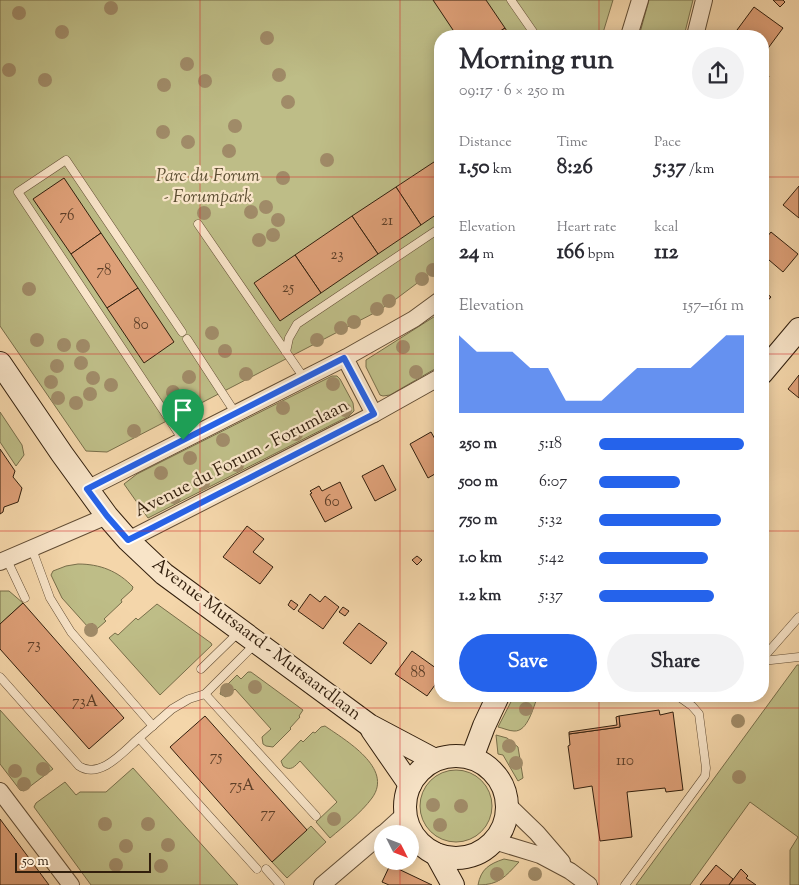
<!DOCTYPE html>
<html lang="en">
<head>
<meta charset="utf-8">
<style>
  body { margin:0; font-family:"Sorts Mill Goudy",serif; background:#f2f2f3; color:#2b2b33; height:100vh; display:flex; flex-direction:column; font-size:19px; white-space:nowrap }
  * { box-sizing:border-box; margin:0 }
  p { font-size:16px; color:#7c7c81 }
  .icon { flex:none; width:28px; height:28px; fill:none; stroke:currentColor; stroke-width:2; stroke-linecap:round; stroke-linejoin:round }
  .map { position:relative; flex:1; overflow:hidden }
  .panel { position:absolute; left:434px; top:30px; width:335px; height:672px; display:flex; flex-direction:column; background:#fff; border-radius:20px; box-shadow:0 2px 12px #0003 }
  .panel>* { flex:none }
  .needle { width:32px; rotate:132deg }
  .fabs { position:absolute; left:374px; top:825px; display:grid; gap:10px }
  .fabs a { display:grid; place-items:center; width:45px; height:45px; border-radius:50%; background:#fff; box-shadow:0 2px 12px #0003; font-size:25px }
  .scale { position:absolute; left:15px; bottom:12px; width:136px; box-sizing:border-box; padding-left:5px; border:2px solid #321f0d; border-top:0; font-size:14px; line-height:18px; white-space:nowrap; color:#321f0d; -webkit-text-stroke:4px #f8e4c8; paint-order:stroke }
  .pin { position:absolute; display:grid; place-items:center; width:42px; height:42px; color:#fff; margin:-51px -21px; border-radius:50% 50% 50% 0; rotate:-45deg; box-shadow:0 0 5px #0007 }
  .pin .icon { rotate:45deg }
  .round { display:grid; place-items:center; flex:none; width:52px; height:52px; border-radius:26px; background:#f2f2f3 }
  .head { display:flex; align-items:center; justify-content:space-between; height:85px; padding:0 25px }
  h1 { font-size:28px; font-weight:800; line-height:38px }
  .figures { display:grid; grid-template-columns:repeat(3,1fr); gap:8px; height:85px; padding:5px 25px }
  .figures div { display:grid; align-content:center }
  .figures b { font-size:21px; font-weight:800 }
  .figures small { font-size:14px; font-weight:400 }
  .figures p { font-size:14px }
  .chart { height:140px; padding:10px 25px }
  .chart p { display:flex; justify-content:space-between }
  .chart svg { width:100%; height:90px; margin-top:5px; fill:#2563eb; opacity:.7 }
  .primary-button { display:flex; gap:10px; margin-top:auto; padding:10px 25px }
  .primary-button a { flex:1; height:58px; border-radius:30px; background:#2563eb; color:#fff; font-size:20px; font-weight:800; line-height:58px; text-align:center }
  .primary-button a+a { background:#f2f2f3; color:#2b2b33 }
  ul { padding:0 25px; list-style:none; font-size:16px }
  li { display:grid; grid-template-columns:80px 60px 1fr; align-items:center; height:38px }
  li i { height:12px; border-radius:6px; background:#2563eb }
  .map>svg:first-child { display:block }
  .green { fill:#bebd87; stroke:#786e4a }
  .building { fill:#dea078; stroke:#321f0d }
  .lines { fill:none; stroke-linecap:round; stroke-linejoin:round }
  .lane-casing { stroke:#624d34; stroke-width:9 }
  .street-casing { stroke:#624d34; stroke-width:18 }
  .secondary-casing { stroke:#321f0d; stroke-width:24 }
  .lane { stroke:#f8e4c8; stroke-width:8 }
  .street { stroke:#f8e4c8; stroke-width:16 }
  .secondary { stroke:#f8e4c8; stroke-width:22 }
  .tree { fill:#a08b68 }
  .route-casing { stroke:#fff; stroke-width:10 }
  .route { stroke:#2563eb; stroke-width:6 }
  .grid { fill:none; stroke:#d62828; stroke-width:1; stroke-opacity:0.55 }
  .labels { text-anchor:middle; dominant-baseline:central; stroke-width:4.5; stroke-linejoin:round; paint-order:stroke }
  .number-label { font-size:15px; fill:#5d3f28 }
  .park-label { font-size:18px; font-style:italic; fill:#5c4e32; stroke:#f8e4c8 }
  .street-label { font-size:18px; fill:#321f0d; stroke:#f8e4c8 }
</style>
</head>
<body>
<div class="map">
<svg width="799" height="885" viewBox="0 0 799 885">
  <rect width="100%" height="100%" fill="#f4d6aa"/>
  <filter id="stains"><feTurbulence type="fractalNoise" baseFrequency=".004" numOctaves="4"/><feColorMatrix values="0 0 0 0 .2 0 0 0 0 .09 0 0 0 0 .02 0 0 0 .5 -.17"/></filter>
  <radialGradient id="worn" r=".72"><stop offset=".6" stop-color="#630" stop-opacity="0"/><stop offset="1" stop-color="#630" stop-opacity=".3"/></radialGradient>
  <g class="green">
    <path d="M0,0h613l-11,36h-162v230l-44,33 -18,12 -271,141 -21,-1 -86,-125z"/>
    <path d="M649,0h44l-9,36h-45z"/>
    <path d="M440,313v53l-50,29 -7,1 -3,-1 -14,-28v-7z"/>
    <path d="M332,376h5l3,3 13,24 1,8 -5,5 -201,102 -24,-34 13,-10z"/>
    <path d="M0,412l22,33 2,10 -8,11 -16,-24z"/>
    <path d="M78,564c22,0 40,7 55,23l-1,3 -11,10 1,2 -18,17 2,2 -9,8 -5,-6 -4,4 -26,-29 -11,-23 2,-4 13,-5z"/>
    <path d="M0,591h9l14,12 -23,21z"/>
    <path d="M157,604l54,39 1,2 -52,50 -51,-57 6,-5 3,2 18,-17 2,2z"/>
    <path d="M797,665h2v220h-9v-35l8,-13 -48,-35 -60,83h-54z"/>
    <path d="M248,672h3l52,38 -4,6 1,1 -10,11 1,1 -18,18 -7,-1 -3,-2 -1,-7 9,-8 -36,-40 -9,8 -6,-3 1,-3 16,-16 4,4z"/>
    <path d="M514,696h24c-5,11 -10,36 -24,35 -5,0 -11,-3 -16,-4z"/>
    <path d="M0,710l53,59 -29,22 -4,-1 -20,-26z"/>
    <path d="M325,726c20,14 69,42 47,72 -11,15 -28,28 -42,40l-14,-16 21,-20 -37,-41c-5,5 -9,11 -17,5l-2,-5 20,-21 2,2 10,-10 2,1 6,-6z"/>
    <path d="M496,735l11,3 11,9 5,31 -5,3 -15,-26 -5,-1z"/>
    <path d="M133,768l105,117h-147l-57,-78 2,-4 29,-21 11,13 4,-3h26z"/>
    <circle cx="456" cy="806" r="36"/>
    <path d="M311,826l15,16 -39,36 -15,-16z"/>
    <path d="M504,859l15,3c-14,15 -20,23 -41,23 3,-16 11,-21 26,-26z"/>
  </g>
  <g class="building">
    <path d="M433,0h53l19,28 -12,8h-36z"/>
    <path d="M773,0h10l2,2 -5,5z"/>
    <path d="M754,7l29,21 -17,23 -4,-3v-12h-16l-9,-6z"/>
    <path d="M505,28l5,8h-17z"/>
    <path d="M762,73l7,3 -7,16z"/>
    <path d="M440,158v54l-19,13 -25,-38z"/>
    <path d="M64,178l37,55 -30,21 -38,-55z"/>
    <path d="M799,186v32l-16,-13z"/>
    <path d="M396,187l25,38 -43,29 -26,-38z"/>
    <path d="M352,216l26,38 -57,39 -26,-38z"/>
    <path d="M771,232l27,22 -15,18 -21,-18v-11z"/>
    <path d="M101,233l37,55 -31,20 -36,-54z"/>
    <path d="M295,255l26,38 -41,28 -26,-38z"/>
    <path d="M762,286l4,3 -2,2 7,6 -9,10z"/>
    <path d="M138,288l36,54 -30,21 -37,-55z"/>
    <path d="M799,375v23l-11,-9z"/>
    <path d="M431,432l9,16v23l-12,7 -18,-34z"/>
    <path d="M0,449l15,22 -2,6 9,11 -4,14 -14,5 -1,5 -3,2z"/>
    <path d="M383,465l13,25 -21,11 -13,-25z"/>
    <path d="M340,482l12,26 -27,14 -15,-28 2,-1 -2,-2 9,-5 3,5z"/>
    <path d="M247,526l17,13 -11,13 20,15 -13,17 -37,-27z"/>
    <path d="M417,556l5,4 -5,5 -5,-5z"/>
    <path d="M310,594l10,8 5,-6 14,11 -16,22 -25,-18z"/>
    <path d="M291,600l7,5 -4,5 -6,-5z"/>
    <path d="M23,603l101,115 -35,31 -89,-100v-25z"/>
    <path d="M343,607l6,4 -4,5 -6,-4z"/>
    <path d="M359,623l28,20 -16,21 -28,-21z"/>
    <path d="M412,651l28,20v7l-13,18 -32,-22z"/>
    <path d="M659,710l1,5 13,-3 10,78 -17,2 -1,-4 -38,4 5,45 -32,4 -8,-55 -18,3 -6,-43 2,-1 -1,-11 51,-7 -1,-11z"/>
    <path d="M205,716l102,114 -35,32 -102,-115z"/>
    <path d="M619,716l1,11 -51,7v-2l48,-7 -1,-8z"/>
    <path d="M0,819l49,66h-49z"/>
    <path d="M390,865l42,20h-43l-7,-3z"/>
    <path d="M716,865l17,14 -4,6h-29z"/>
    <path d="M741,869l7,7 -2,2 10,7h-27z"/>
  </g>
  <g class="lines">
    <g class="lane-casing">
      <g id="lane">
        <path d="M511,0l25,36"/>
        <path d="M198,224l106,154"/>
        <path d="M182,332l-116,-172 -48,32 165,248"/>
        <path d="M187,339l49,75"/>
        <path d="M286,352l3,-14 8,-14 143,-96"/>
        <path d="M32,549l18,49 21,34 82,94"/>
        <path d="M7,560l18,38"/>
        <path d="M255,644l-50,50 -16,5 -17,10 -33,29 118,131"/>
        <path d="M762,659l37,-42"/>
        <path d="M762,661l37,-4"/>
        <path d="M201,669l38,-37"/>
        <path d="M0,677l79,89c21,14 45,-15 60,-28"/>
        <path d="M205,694l111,122"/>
        <path d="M266,869l14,16"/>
        <path d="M625,885l80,-109 1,-8 -7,-54 -7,-8 -14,-10"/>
      </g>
    </g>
    <g class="street-casing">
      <g id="street">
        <path d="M629,36l11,-36"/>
        <path d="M695,36l9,-36"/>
        <path d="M345,358l29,56"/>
        <path d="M87,489l258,-131 69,-39 26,-19"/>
        <path d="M128,540l246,-126 66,-37"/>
        <path d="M0,562l107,-46"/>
        <path d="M0,791l71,94"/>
        <path d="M507,804l30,29 25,29"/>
        <path d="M383,834l22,-20"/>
        <path d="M494,841l46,14 30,16 19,14"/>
        <path d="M322,885l60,-51"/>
      </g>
    </g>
    <g class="secondary-casing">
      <g id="secondary">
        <path d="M0,363l62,91 45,62 21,24 36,34 205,151 66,35"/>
        <path d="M762,373l37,-44"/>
        <path d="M372,730l38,55"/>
        <circle cx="456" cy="807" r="51"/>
        <path d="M472,758l12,-32 14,-30"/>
        <path d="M436,854l17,31"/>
      </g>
    </g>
    <use href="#lane" class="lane"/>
    <use href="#street" class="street"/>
    <use href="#secondary" class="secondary"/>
  </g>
  <g class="tree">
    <circle cx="111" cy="8" r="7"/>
    <circle cx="19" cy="13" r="7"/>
    <circle cx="62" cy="32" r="7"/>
    <circle cx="267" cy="38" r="7"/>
    <circle cx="187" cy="64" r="7"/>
    <circle cx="9" cy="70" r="7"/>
    <circle cx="279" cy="75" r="7"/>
    <circle cx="45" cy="80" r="7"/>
    <circle cx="205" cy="81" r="7"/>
    <circle cx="164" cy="85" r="7"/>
    <circle cx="288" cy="102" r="7"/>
    <circle cx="235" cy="126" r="7"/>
    <circle cx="163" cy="132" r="7"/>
    <circle cx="188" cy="142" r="7"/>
    <circle cx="229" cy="151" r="7"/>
    <circle cx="327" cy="160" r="7"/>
    <circle cx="283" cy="178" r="7"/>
    <circle cx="266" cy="207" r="7"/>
    <circle cx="251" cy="212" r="7"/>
    <circle cx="204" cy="213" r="7"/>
    <circle cx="278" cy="220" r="7"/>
    <circle cx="273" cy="235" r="7"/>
    <circle cx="259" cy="240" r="7"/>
    <circle cx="433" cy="270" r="7"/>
    <circle cx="422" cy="279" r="7"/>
    <circle cx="29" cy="289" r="7"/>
    <circle cx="389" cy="301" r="7"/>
    <circle cx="377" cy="309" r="7"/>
    <circle cx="354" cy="322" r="7"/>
    <circle cx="341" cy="328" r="7"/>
    <circle cx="212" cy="333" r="7"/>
    <circle cx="37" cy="340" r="7"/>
    <circle cx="317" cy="340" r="7"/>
    <circle cx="64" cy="345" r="7"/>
    <circle cx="83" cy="346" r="7"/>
    <circle cx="403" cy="347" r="7"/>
    <circle cx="225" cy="351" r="7"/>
    <circle cx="81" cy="363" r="7"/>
    <circle cx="57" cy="366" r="7"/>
    <circle cx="416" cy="372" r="7"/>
    <circle cx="246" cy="374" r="7"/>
    <circle cx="189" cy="377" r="7"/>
    <circle cx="93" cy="378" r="7"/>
    <circle cx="51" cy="382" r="7"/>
    <circle cx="333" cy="384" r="7"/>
    <circle cx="111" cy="385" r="7"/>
    <circle cx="173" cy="392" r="7"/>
    <circle cx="90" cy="394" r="7"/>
    <circle cx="58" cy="398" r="7"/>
    <circle cx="187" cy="398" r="7"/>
    <circle cx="76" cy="403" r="7"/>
    <circle cx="283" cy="408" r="7"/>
    <circle cx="345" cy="410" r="7"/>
    <circle cx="134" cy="431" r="7"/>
    <circle cx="296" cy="434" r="7"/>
    <circle cx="223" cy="440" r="7"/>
    <circle cx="190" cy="458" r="7"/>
    <circle cx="237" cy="465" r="7"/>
    <circle cx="161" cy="473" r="7"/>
    <circle cx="203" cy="483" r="7"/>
    <circle cx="174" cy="497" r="7"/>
    <circle cx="91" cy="630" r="7"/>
    <circle cx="255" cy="687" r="7"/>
    <circle cx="227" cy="690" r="7"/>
    <circle cx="526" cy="709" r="7"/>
    <circle cx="738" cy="721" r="7"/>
    <circle cx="509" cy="746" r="7"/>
    <circle cx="516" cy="763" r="7"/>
    <circle cx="43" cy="769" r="7"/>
    <circle cx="15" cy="771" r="7"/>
    <circle cx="739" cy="777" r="7"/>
    <circle cx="24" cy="784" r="7"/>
    <circle cx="433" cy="805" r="7"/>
    <circle cx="461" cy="806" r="7"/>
    <circle cx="334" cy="819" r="7"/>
    <circle cx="105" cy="824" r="7"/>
    <circle cx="148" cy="824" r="7"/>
    <circle cx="440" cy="825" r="7"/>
    <circle cx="168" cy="845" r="7"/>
    <circle cx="126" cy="846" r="7"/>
    <circle cx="116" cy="865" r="7"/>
    <circle cx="161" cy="866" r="7"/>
    <circle cx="497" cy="874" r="7"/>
    <circle cx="535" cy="874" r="7"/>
  </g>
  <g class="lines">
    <g class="route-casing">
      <path id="route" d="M344,358l30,56 -224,115 -22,11 -21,-24 -20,-27z"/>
    </g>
    <use href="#route" class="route"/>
  </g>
  <path class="grid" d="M200,0v885M400,0v834M599,0v36M0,177h440M762,177h37M0,354h440M762,354h37M0,531h440M762,531h37M599,696v189M0,708h799M400,861v24"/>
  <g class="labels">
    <g class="number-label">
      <text x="67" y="216">76</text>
      <text x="387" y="221">21</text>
      <text x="337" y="255">23</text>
      <text x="104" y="271">78</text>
      <text x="288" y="288">25</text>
      <text x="141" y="325">80</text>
      <text x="332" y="502">60</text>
      <text x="34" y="645">73</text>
      <text x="418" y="673">88</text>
      <text x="85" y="702">73A</text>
      <text x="216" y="757">75</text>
      <text x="625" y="761">110</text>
      <text x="242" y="786">75A</text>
      <text x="268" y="814">77</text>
    </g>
    <g class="park-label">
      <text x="208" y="177">Parc du Forum<tspan x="208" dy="21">- Forumpark</tspan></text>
    </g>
    <g class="street-label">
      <text transform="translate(242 459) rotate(-27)">Avenue du Forum - Forumlaan</text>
      <text transform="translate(256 640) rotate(37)">Avenue Mutsaard - Mutsaardlaan</text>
    </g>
  </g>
  <rect width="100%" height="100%" filter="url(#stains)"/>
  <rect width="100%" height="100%" fill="url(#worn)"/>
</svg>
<div class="fabs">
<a><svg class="needle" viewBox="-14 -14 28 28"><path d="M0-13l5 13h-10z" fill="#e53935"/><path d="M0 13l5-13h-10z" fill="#7c7c81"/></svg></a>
</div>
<div class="scale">50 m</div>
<div class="pin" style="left:183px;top:440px;background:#1e9e55"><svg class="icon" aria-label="arrive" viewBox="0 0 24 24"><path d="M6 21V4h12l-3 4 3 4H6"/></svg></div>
<section class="panel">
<div class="head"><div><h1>Morning run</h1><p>09:17 · 6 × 250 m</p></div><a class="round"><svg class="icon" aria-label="share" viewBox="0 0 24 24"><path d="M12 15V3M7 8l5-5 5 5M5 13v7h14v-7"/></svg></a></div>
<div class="figures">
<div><p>Distance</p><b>1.50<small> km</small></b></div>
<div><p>Time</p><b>8:26</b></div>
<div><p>Pace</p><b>5:37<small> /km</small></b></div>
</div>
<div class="figures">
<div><p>Elevation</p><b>24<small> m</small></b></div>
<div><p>Heart rate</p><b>166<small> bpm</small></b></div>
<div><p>kcal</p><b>112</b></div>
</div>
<div class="chart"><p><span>Elevation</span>157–161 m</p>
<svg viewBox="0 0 160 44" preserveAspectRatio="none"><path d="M0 44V6L10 14L20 14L30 14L40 22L50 22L60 38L70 38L80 38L90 30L100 22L110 22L120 22L130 22L140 14L150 6L160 6V44z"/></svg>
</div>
<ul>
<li><b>250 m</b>5:18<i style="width:100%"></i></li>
<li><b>500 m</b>6:07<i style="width:56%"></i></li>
<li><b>750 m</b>5:32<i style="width:84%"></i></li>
<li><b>1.0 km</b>5:42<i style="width:75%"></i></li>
<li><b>1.2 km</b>5:37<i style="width:79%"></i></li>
</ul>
<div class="primary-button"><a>Save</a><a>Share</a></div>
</section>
</div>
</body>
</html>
